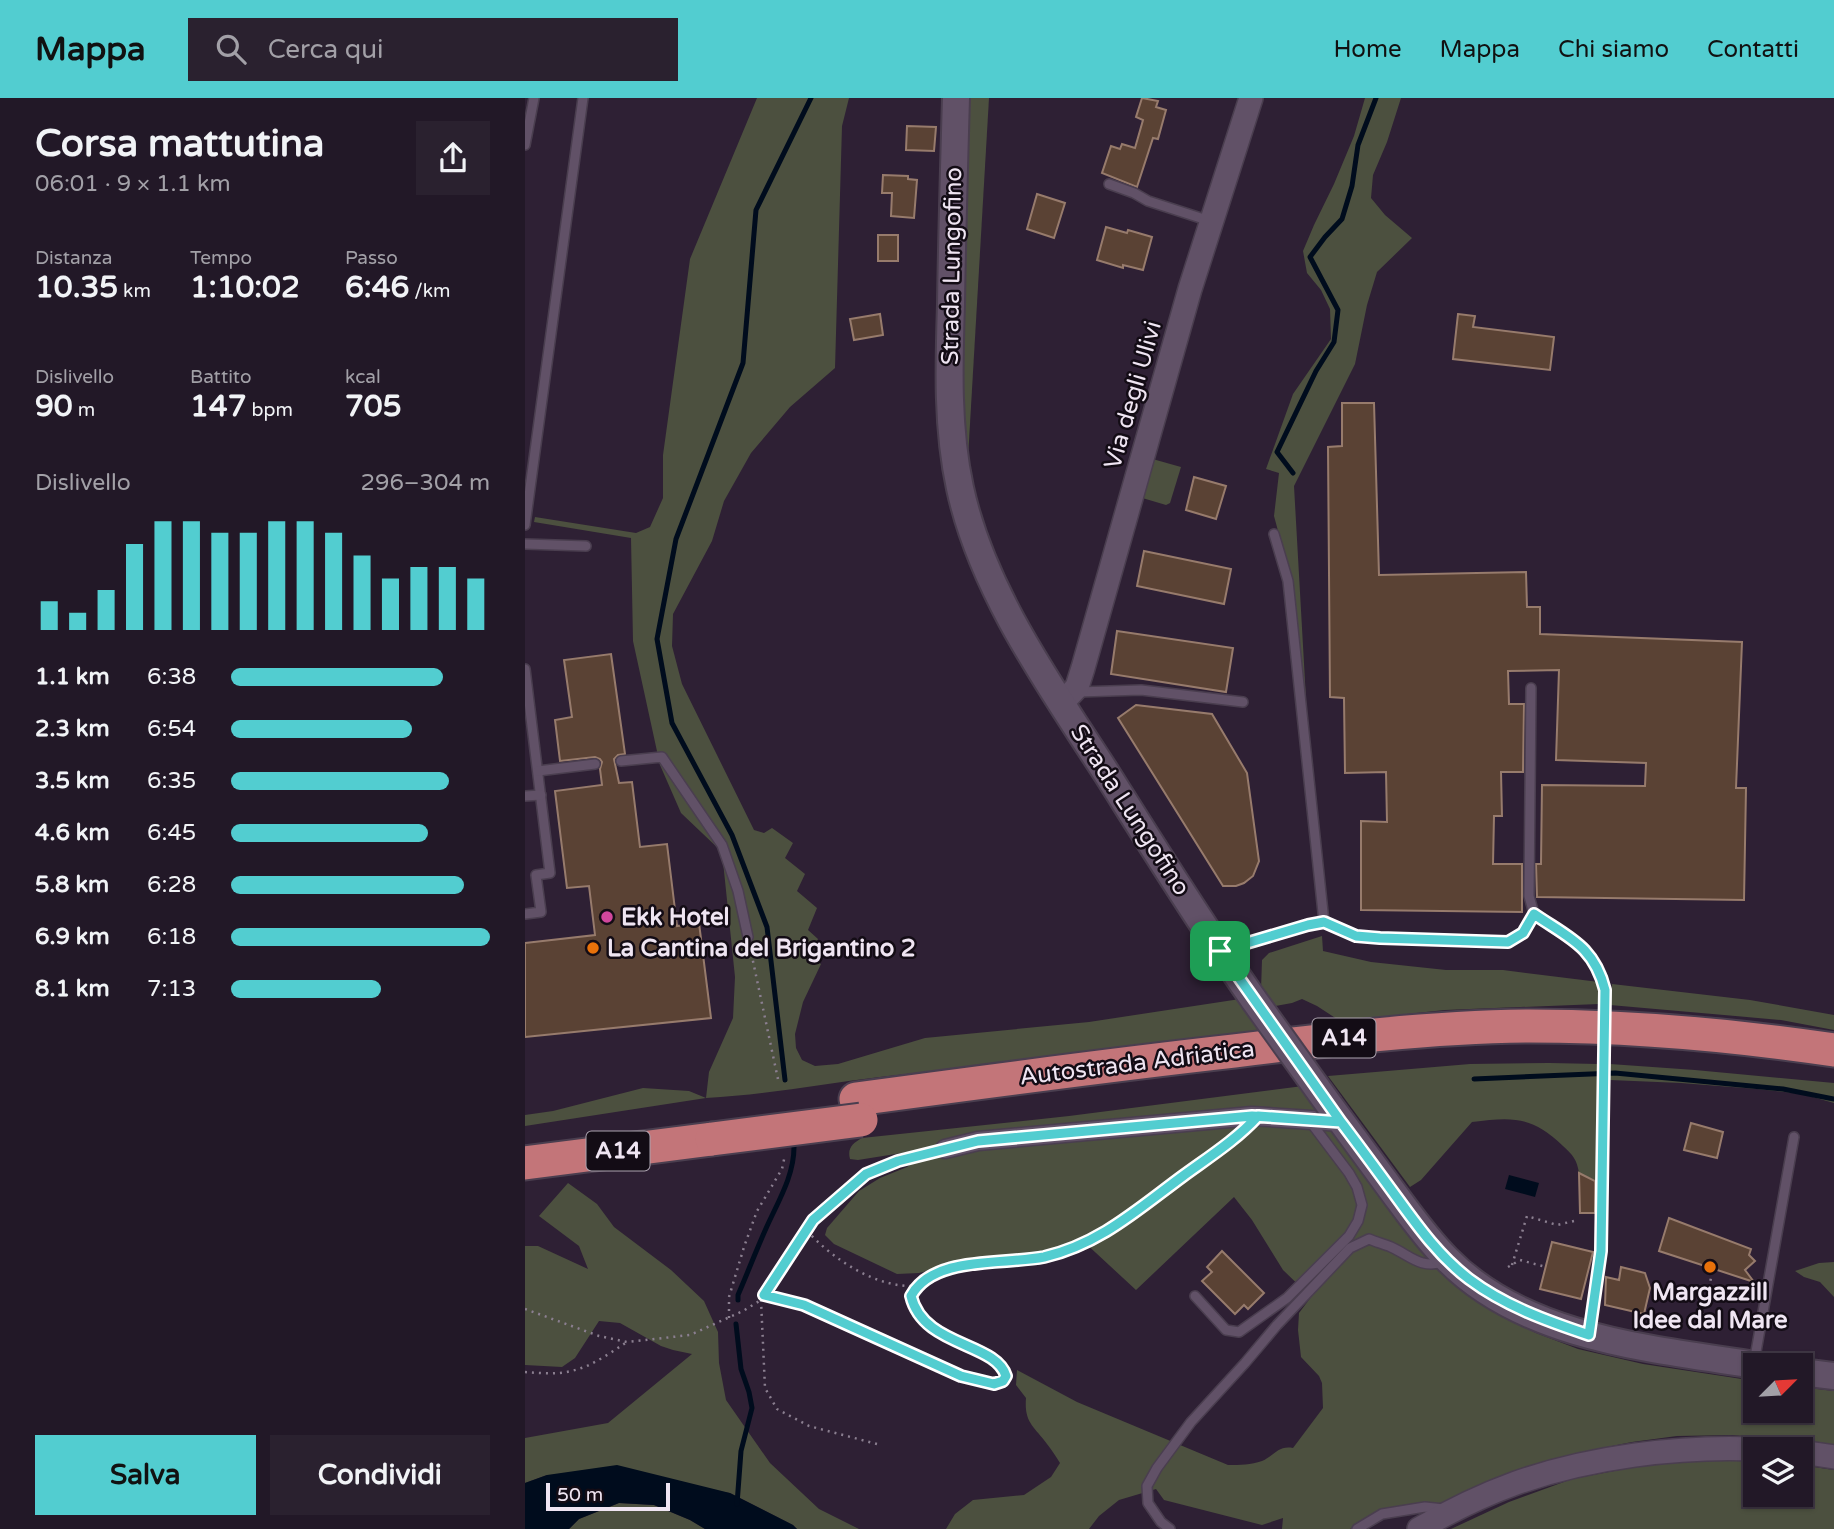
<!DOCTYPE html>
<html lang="it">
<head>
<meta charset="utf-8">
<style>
  body { margin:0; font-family:"Varela Round",sans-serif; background:#2a212f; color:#f1f3f6; height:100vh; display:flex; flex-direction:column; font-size:26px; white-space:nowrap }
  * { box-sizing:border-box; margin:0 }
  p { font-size:23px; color:#a2a0a7 }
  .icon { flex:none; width:38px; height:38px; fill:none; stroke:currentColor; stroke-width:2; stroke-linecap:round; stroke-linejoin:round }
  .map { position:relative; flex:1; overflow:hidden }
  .sheet { display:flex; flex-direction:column; background:#221827; width:525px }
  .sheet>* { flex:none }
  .needle { width:46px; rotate:66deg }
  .buttons { position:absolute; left:1218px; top:1255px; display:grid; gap:14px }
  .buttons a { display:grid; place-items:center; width:70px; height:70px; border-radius:0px; background:#221827; box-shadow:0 2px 5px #0004,0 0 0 2px #3f3744; font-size:35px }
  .scale { position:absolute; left:21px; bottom:18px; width:124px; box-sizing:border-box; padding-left:7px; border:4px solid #efe5f2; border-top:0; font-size:19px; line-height:24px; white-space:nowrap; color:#efe5f2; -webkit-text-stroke:5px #130c15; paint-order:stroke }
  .pin { position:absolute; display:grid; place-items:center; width:60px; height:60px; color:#fff; margin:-30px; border-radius:14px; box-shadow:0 4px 10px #0006 }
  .round { display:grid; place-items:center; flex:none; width:74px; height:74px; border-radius:0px; background:#2a212f }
  .summary { display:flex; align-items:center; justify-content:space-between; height:119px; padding:0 35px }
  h1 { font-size:38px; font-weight:700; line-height:52px }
  .stats { display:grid; grid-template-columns:repeat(3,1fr); gap:10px; height:119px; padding:7px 35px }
  .stats div { display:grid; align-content:center }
  .stats b { font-size:30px; font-weight:700 }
  .stats small { font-size:19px; font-weight:400 }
  .stats p { font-size:19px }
  .chart { height:196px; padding:14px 35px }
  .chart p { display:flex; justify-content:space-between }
  .chart svg { width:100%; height:126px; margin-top:7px; stroke:#52cdd0; stroke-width:6 }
  .action { display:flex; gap:14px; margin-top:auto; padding:14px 35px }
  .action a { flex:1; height:80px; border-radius:0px; background:#52cdd0; color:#111; font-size:28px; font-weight:700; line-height:80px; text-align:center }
  .action a+a { background:#2a212f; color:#f1f3f6 }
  ul { padding:0 35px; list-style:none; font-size:23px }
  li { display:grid; grid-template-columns:112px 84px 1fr; align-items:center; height:52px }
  li i { height:18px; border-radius:9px; background:#52cdd0 }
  header { display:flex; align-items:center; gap:42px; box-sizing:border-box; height:98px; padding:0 35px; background:#52cdd0; color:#111 }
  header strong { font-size:33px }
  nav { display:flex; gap:38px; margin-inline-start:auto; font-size:24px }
  .search { width:490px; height:63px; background:#2a212f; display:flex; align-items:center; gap:18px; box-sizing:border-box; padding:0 24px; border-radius:0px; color:#a2a0a7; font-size:26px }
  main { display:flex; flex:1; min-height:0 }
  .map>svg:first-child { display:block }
  .green { fill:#4c503f }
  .water { fill:#000c1d }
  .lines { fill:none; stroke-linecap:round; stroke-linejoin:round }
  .stream { stroke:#000c1d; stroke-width:5 }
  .building { fill:#5a4234; stroke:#977b6c; stroke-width:2 }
  .service-casing { stroke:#4a3e4f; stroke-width:12 }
  .minor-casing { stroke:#4a3e4f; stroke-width:21 }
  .tertiary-casing { stroke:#4a3e4f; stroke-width:26 }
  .secondary-casing { stroke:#4a3e4f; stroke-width:30 }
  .motorway-casing { stroke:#4a3e4f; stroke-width:37 }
  .path { stroke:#8b7f90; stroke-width:2.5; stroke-dasharray:2 5; stroke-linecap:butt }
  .service { stroke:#615167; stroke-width:9 }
  .minor { stroke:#615167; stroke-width:18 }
  .tertiary { stroke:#615167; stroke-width:23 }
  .secondary { stroke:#615167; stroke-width:26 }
  .motorway { stroke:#c37579; stroke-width:33 }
  .service-bridge-casing { stroke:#4a3e4f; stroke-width:12; stroke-linecap:butt }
  .secondary-bridge-casing { stroke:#4a3e4f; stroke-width:30; stroke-linecap:butt }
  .motorway-bridge-casing { stroke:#4a3e4f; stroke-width:37; stroke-linecap:butt }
  .service-bridge { stroke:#615167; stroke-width:9 }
  .secondary-bridge { stroke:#615167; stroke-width:26 }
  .motorway-bridge { stroke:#c37579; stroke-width:33 }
  .route-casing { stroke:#fff; stroke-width:14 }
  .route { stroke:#52cdd0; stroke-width:9 }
  .hotel-dot { fill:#d1479c; stroke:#130c15; stroke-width:2.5 }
  .food-dot { fill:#e8710a; stroke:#130c15; stroke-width:2.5 }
  .labels { text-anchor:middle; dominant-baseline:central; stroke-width:5; stroke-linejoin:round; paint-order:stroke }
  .shield { fill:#130c15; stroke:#ada4b0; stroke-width:2 }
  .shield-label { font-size:23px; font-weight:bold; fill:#efe5f2 }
  .street-label { font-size:24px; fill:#efe5f2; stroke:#130c15 }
  .poi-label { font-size:24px; font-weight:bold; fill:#efe5f2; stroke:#130c15; text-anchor:start }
</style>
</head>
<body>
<header>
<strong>Mappa</strong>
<div class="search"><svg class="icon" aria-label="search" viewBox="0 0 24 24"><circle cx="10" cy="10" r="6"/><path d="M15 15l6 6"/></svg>Cerca qui</div>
<nav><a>Home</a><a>Mappa</a><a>Chi siamo</a><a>Contatti</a></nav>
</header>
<main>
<section class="sheet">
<div class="summary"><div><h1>Corsa mattutina</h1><p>06:01 · 9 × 1.1 km</p></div><a class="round"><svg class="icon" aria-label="share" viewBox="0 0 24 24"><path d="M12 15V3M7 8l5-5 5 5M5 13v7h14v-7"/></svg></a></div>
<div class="stats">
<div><p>Distanza</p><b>10.35<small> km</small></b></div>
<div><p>Tempo</p><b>1:10:02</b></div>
<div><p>Passo</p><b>6:46<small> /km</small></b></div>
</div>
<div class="stats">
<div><p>Dislivello</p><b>90<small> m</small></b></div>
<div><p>Battito</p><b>147<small> bpm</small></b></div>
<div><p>kcal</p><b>705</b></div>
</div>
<div class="chart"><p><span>Dislivello</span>296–304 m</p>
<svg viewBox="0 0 160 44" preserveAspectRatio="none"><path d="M5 44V34M15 44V38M25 44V30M35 44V14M45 44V6M55 44V6M65 44V10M75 44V10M85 44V6M95 44V6M105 44V10M115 44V18M125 44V26M135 44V22M145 44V22M155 44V26"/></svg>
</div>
<ul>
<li><b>1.1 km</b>6:38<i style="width:82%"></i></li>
<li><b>2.3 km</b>6:54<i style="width:70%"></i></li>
<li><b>3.5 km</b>6:35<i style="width:84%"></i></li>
<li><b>4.6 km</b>6:45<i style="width:76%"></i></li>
<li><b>5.8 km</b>6:28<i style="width:90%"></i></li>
<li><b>6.9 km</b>6:18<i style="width:100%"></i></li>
<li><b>8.1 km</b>7:13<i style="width:58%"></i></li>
</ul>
<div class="action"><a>Salva</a><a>Condividi</a></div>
</section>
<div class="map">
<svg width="1309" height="1431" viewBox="0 0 1309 1431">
  <rect width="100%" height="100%" fill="#2e2034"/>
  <g class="green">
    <path d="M232,0h92l-7,28 -7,242 -45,39 -39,46 -27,48 -12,40 -39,73 -1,32 10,38 72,146 10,3 8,-5 21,15 -8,15 20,16 -8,17 20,17 -9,22 10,9 -8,19 11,6 -18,38 -8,32 1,14 6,12 13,6 23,-2 87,-26 164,-16 151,-23 25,30c-128,18 -256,33 -385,48 -58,7 -115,18 -174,21l-181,28v-11l28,-4 90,-23 46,3 17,7 3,-26 24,-54 2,-41 -13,-125 -41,-39 -21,-48 -27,-124 -2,-103 -97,-16 1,-5 101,16 14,-6 13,-29v-43l27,-196z"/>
    <path d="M443,0h21l-21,360 -6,-63z"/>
    <path d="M840,0h36l-14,44 -14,33 -2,23 14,17 27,23 -35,34 -10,33 -12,59 -61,122 15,266 -13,-141 -5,-32 -17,-63 5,-43 -13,-4 27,-75 38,-55 -1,-30 -9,-19 -14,-17 -4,-22 11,-26 20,-41 20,-48z"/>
    <path d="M624,360l32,9 -11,36 -4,2 -27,-8z"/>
    <path d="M797,838l1,15 48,11 75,8h57l96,12v22l-154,6 -105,11 -23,-15 -15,-7 -10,4 -22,4 -9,-17 1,-30 7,-7z"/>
    <path d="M1087,886l138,16 84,15v15l-53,-10 -171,-15z"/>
    <path d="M1024,965l49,1 -2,117 -17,-8c-2,-13 -6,-18 -16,-27 -31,-30 -50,-29 -91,-24l-51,58 -11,7 -82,-111 142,-12z"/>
    <path d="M1085,966l85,6 139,13v20l-32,-9 -45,-5 -76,-6 -71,-3z"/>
    <path d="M778,988l40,51 76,106 29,36 44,31 44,23 42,16 65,15 112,17v29h46v-23l33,4v55l-39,-6 -63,-5 -55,1 -45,6 -40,8 -29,8 -117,47 -75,13 -21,11h-68l1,-11 -21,7 -98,-25 -8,-11 -37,11 -20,16 -10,13h-143l9,-15 18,-14 51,-5 27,-18 9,-14c-4,-6 -8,-13 -13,-19 -13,-18 -23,-21 -21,-46l-10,-13 1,-15 60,32 151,63c12,0 23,0 34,-4 12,-5 16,-16 31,-13l30,-40 -1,-25 -3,-7 -18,-19 -3,-27 1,-17 12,-16 -28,-27 -31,-50 -18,-23 -98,93 -54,-50 -26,9 -43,8 -56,7 -38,9 -22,1 -63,-30 -9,-9 2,-7 32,-37 21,-13 27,-11 26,-19 -75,12 -8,-1c-3,-11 3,-16 12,-21l207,-22z"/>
    <path d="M43,1085l29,21 17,23 57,43 33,31 14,31 1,31 7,37 44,63 49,46 40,20h-62l-4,-4 -63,-32 -183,-18 -22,8v-45l83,-15 84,-69 -19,-4 -12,-4 -41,-23 -21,-2 -24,37 -13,9 -37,-2v-119h13l50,23 -9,-23 -40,-30z"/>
    <path d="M1309,1164v35l-14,-15 -16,-5 -9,-6 24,-8z"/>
    <path d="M1147,1362h83v34h46v-29l33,5v59h-383l58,-27 63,-23z"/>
    <path d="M94,1405l35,2 36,15 15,9h-136l10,-10z"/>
  </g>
  <g class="water">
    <path d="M984,1077l30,8 -4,14 -30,-8z"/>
    <path d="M92,1367l113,28 63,32 4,4h-92l-15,-9 -36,-15 -35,-2 -40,16 -10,10h-44v-46l22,-8z"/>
  </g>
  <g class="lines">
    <g class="stream">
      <path d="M768,375l-16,-21 39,-81 18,-29 4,-32 -28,-53 15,-20 17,-18 10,-33 6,-41 18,-47"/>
      <path d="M949,981l141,-6 168,16 51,10"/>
      <path d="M260,982l-18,-153 -35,-92 -60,-112 -15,-84 19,-100 67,-176 13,-153 55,-112"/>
      <path d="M213,1202v-5c10,-23 19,-47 30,-71 11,-24 26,-49 26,-77"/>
      <path d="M211,1226l5,45 8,23 3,16 -11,43 -4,53"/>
    </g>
  </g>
  <g class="building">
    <path d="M617,0l16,3 -2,6 10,3 -8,29 -5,-1 -16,49 -35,-14 9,-27 9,3 2,-5 13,4 8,-28 -7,-3z"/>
    <path d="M382,28l29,1 -2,24 -28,-1z"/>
    <path d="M358,77l25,1v3l9,1 -3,38 -23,-2 1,-23h-10z"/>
    <path d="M512,96l28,9 -11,35 -27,-9z"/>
    <path d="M581,129l21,6 1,-3 24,7 -9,33 -20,-5v3l-26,-8z"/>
    <rect x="353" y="137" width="20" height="26"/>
    <path d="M355,216l3,21 -29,5 -4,-21z"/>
    <path d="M933,216l17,2 -2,11 81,10 -4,33 -97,-11z"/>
    <path d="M817,305h32l5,172 147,-3 1,35h13v27l202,8 -6,146h10l-2,112 -207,-3 -1,-33h5l1,-79 103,1 1,-23 -90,-3 3,-90 -51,1 1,33h15l-1,68h-22l1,44h-8l-1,48h29v48l-161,-2v-89l26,1 -1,-50 -41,1 -1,-75 -14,-1 -2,-250 14,-1z"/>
    <path d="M669,379l32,9 -10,33 -30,-9z"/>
    <path d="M619,453l87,18 -7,35 -87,-18z"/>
    <path d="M592,533l116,17 -7,44 -115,-18z"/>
    <path d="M86,556l14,100 -7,1 -4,4 5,24 13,-1 8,65 27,-3 10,82 22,-3 12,95 -186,19v-94l70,-8 -6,-49 -22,2 -12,-97 47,-6 -2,-16 2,-7 -2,-3 -5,-2 -35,4 -5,-41 17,-3 -8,-57z"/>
    <path d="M611,607l76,9 35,59 12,88 -6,15 -9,7 -8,3h-13l-105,-168z"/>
    <path d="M1166,1025l32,9 -6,26 -33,-8z"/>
    <path d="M1054,1075l16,8v32h-15z"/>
    <path d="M1144,1120l82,31 -2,6 6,6 -10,9 9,12 -95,-31z"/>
    <path d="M1027,1144l41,10 -12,47 -41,-10z"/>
    <path d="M697,1153l42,42 -16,16 -4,-4 -9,9 -33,-33 10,-9 -5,-5z"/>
    <path d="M1096,1169l24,6 5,15 -6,26 -39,-9 1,-28 13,3z"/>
  </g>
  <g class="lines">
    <g class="service-casing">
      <g id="service">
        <path d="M0,47l9,-47"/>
        <path d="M584,86l25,9 14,8 62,20"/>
        <path d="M0,427l58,-427"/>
        <path d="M749,436l14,47 36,341"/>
        <path d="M0,446l61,2"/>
        <path d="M0,571l25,204 -14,2 5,37 -16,2"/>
        <path d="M1006,590l-2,208 5,18 52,36 9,12 6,12 4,16"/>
        <path d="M553,594l63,-2 102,12"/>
        <path d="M96,663l41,-4 60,88 16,46 10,46"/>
        <path d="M13,673l57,-7"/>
        <path d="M0,698l16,-1"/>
        <path d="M700,852l83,-25 16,-3 32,14 24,2 128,4 15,-9 11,-19"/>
        <path d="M670,1198l31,34 13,2 48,-34 62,-62 9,-15 4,-16 -5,-18 -8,-14 -40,-53"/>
        <path d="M1064,1235l12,-82 3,-161"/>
        <path d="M1229,1265l40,-226"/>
        <path d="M645,1431l-9,-7 -13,-19 -1,-17 10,-18 34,-46 54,-59 32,-38 73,-77 19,-9c7,3 15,5 22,8 20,9 29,22 53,15"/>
        <path d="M832,1431l25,-15 43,-7 19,2"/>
      </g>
    </g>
    <g class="minor-casing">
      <path id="minor" d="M420,1051l33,-8 274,-25 89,6"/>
    </g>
    <g class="tertiary-casing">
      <g id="tertiary">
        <path d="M537,605l15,-16 6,-19 107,-379 61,-191"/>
        <path d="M1276,1354l33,5"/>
        <path d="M894,1431c31,-18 64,-34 97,-46 74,-26 162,-37 239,-34"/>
      </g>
    </g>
    <g class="secondary-casing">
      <g id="secondary">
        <path d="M431,0c-2,69 -4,137 -5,206 -2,62 -4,124 9,184 22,103 91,199 147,286 48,76 95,152 147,226"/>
        <path d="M805,1008c21,29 42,57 63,86 17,23 34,47 54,67 77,79 205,90 308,106"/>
        <path d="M1276,1274l33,4"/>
      </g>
    </g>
    <g class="motorway-casing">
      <g id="motorway">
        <path d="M331,1001c126,-17 252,-34 378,-48 98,-12 196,-24 295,-25 102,0 204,9 305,24"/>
        <path d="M0,1065l187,-24"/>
      </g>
    </g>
    <g class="path">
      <path d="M225,849l29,137"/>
      <path d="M282,1133c27,29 69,57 109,55"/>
      <path d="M987,1167l15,-49 30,9 17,-4"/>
      <path d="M983,1169l12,-7 26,7"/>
      <path d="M239,1197l40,10 157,71 33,8 9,-3 3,-5c-9,-33 -83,-30 -95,-80 21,-41 93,-31 133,-39 27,-6 56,-19 78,-34 14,-9 25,-21 38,-30 26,-20 52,-39 79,-57"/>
      <path d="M0,1211l74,27 28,6 63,-7 53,-24 18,-11"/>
      <path d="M1178,1217l8,-37"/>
      <path d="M204,1220v-21l15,-50 13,-36 25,-42 3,-14"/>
      <path d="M0,1274c15,1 31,3 46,-1 20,-4 39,-18 56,-29"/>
      <path d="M352,1346l-68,-18 -32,-17 -12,-21 -4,-88 52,-79 53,-47 32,-13 32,-8"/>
    </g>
    <use href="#service" class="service"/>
    <use href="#minor" class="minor"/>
    <use href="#tertiary" class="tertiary"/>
    <use href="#secondary" class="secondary"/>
    <use href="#motorway" class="motorway"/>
    <g class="service-bridge-casing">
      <path id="service-bridge" d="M1079,992l1,-100"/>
    </g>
    <g class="secondary-bridge-casing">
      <path id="secondary-bridge" d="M729,902l76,106"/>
    </g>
    <g class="motorway-bridge-casing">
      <path id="motorway-bridge" d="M187,1041l149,-19"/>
    </g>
    <use href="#service-bridge" class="service-bridge"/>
    <use href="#secondary-bridge" class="secondary-bridge"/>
    <use href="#motorway-bridge" class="motorway-bridge"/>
  </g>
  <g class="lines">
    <g class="route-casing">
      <path id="route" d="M695,853l121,171 -89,-6 -274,25 -80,20 -32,13 -53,46 -49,75 40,10 157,71 33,8 9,-3 3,-5c-10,-34 -83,-29 -95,-80 22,-41 93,-31 133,-39 56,-13 94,-48 139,-81 26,-19 53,-36 75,-60l83,6c19,25 38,51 57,77 21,29 42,58 71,80 36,27 78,42 120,56l12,-84 4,-261c-11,-44 -36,-52 -71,-76l-11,19 -15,9 -128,-4 -24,-2 -32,-14 -16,3 -88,26"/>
    </g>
    <use href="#route" class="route"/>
  </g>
  <circle class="hotel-dot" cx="82" cy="819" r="7"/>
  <g class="food-dot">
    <circle cx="68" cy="850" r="7"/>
    <circle cx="1185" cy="1169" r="7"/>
  </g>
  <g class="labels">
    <g class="shield">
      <rect x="787.5" y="920.5" width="63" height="39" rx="5"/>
      <rect x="61.5" y="1033.5" width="63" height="39" rx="5"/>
    </g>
    <g class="shield-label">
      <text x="819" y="940">A14</text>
      <text x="93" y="1053">A14</text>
    </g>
    <g class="street-label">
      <text transform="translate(427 168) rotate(-89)">Strada Lungofino</text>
      <text transform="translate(608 297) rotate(-74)">Via degli Ulivi</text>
      <text transform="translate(605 712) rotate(57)">Strada Lungofino</text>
      <text transform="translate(612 965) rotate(-7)">Autostrada Adriatica</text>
    </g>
    <g class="poi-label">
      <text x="96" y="819">Ekk Hotel</text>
      <text x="82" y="850">La Cantina del Brigantino 2</text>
      <text x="1185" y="1194" text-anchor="middle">Margazzill<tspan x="1185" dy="28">Idee dal Mare</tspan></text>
    </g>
  </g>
</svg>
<div class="buttons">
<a><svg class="needle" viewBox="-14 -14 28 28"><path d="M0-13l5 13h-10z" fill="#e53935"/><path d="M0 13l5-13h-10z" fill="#a2a0a7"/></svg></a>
<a><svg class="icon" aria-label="layers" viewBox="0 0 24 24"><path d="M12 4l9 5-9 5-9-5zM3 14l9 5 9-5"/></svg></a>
</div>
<div class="scale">50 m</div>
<div class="pin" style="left:695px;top:853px;background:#1e9e55"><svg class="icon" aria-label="arrive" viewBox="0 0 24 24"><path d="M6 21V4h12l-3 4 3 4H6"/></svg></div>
</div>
</main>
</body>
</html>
